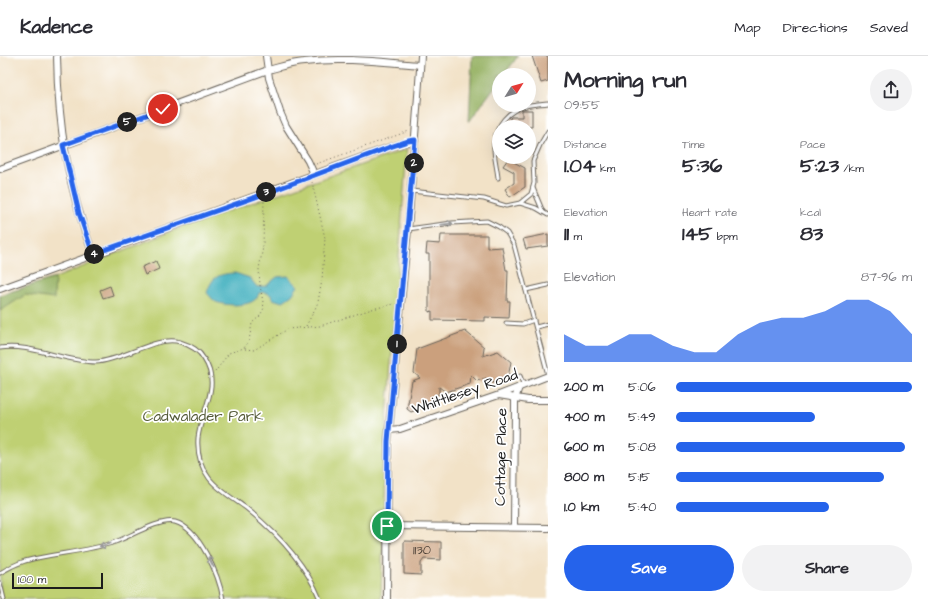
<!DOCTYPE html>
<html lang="en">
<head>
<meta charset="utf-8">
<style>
  body { margin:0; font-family:"Architects Daughter",sans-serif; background:#f2f2f3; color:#2b2b33; height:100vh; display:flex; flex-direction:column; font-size:15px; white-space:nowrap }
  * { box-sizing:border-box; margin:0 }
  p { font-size:13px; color:#7c7c81 }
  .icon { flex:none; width:22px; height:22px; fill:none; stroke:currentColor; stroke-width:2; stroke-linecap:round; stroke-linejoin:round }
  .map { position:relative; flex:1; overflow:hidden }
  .drawer { display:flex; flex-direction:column; background:#fff; width:380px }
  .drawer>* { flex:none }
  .needle { width:26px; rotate:53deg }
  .controls { position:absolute; left:492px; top:12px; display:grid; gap:8px }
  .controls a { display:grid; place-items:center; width:44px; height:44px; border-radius:50%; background:#fff; box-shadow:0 4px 16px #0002; font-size:20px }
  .scale { position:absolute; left:12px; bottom:10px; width:91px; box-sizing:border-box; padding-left:4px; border:2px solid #1c1c1c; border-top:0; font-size:11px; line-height:14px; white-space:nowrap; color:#1c1c1c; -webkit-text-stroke:3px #fff; paint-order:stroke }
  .pin { position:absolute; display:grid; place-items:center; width:34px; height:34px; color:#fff; margin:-17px; border:2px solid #fff; border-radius:50%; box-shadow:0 1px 4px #0007 }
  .km { position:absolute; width:20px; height:20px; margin:-10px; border-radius:50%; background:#222; color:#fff; font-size:11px; line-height:20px; text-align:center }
  .round { display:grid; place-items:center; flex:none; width:42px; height:42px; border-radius:21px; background:#f2f2f3 }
  .head { display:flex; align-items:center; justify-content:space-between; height:68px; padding:0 16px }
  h1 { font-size:22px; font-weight:700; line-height:30px }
  .stats { display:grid; grid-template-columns:repeat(3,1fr); gap:6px; height:68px; padding:4px 16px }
  .stats div { display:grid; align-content:center }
  .stats b { font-size:20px; font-weight:700 }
  .stats small { font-size:11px; font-weight:400 }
  .stats p { font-size:11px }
  .chart { height:112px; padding:8px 16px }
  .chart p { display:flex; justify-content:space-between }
  .chart svg { width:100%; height:72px; margin-top:4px; fill:#2563eb; opacity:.7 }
  .primary-button { display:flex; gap:8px; margin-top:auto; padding:8px 16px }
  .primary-button a { flex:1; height:46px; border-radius:24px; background:#2563eb; color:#fff; font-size:16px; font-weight:700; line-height:46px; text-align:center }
  .primary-button a+a { background:#f2f2f3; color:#2b2b33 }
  ul { padding:0 16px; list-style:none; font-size:13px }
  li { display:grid; grid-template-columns:64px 48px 1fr; align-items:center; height:30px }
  li i { height:10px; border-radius:5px; background:#2563eb }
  header { display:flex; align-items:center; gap:24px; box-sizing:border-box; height:56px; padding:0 20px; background:#fff; border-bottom:1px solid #e1e1e2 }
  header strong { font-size:19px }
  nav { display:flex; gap:22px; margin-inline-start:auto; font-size:14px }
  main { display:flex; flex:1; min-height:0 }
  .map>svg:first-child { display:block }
  .green { fill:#bfd073; stroke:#6e7648 }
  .forest { fill:#97b265; stroke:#5a6740 }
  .water { fill:#42b0bf; stroke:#2f666e }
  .building { fill:#cba07d }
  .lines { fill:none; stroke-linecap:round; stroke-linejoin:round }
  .lane-casing { stroke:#676158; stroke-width:5 }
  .street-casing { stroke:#676158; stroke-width:8 }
  .path { stroke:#676158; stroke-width:1; stroke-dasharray:1 3; stroke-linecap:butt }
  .lane { stroke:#fff; stroke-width:3 }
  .street { stroke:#fff; stroke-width:6 }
  .oneway { stroke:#999 }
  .route-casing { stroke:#fff; stroke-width:8 }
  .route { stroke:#2563eb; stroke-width:5 }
  .labels { text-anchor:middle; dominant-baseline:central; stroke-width:3.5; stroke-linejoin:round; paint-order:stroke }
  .number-label { font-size:13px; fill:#483d34 }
  .street-label { font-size:15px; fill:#1c1c1c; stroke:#fff }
  .park-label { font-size:15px; fill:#555b3a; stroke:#fff }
</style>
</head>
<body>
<header>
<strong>Kadence</strong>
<nav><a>Map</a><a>Directions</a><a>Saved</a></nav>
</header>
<main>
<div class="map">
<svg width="548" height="543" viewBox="0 0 548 543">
  <rect width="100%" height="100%" fill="#fff"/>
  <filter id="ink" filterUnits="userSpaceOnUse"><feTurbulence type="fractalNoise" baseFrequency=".025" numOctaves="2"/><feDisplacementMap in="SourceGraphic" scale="8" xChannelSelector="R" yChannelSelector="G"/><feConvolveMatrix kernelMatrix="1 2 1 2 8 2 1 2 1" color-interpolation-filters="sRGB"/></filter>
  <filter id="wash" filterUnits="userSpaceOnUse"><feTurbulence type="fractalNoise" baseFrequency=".012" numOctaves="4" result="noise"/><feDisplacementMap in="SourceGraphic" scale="16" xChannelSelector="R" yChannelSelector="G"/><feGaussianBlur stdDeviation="0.9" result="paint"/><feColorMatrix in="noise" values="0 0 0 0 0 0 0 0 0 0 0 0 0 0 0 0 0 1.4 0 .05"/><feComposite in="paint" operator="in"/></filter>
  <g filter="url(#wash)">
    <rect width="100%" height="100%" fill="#f2e2c7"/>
    <path class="green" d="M407,93l-21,282 -5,168h-381v-304l55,-17 127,-51z"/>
    <g class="forest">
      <path d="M472,0h46l-14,19h-5v6l-30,41z"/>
      <path d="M55,222l-1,21 -29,-4 -25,16v-16z"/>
    </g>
    <path class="water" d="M235,217l15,5 7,9 9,-1 11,-9 11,-1 10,10 -6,9 -10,7 -9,-3 -2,-4 -6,-3 -6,1c-3,15 -32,13 -43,9 -3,-2 -6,-6 -9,-9 5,-17 12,-19 28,-20z"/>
    <g id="blocks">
      <g class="building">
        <path d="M532,0h16v25l-7,2z"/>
        <path d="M522,54h10v17l-22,-1v-8l1,-1h11z"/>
        <path d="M508,103l17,9v19l-15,10 -5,-8 9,-6v-11l-11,-6z"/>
        <path d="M548,178v12l-22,3 -3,-10z"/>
        <path d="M441,179h46v13l15,-1 4,23h2l-1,31h3l-1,17 -24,-1v4l-53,-1v-9l-3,1v-58h-3l1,-11 13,1z"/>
        <path d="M156,205l3,8 -14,6 -3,-8z"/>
        <path d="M110,230l3,9 -10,3 -3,-8z"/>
        <path d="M465,275l19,16 -1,9 15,-5 13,11 -3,15 -16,6 -6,-5 -9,3 -6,-6 -1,9 -24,8 -7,-5v7l-8,3 -1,8 -19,7 -4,-3 5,-28 8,-3 -6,-5 3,-24z"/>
        <path d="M404,485l37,1v18l-17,-1 -3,4v12l-17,-1z"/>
      </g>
    </g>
  </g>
  <g filter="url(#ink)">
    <use href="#blocks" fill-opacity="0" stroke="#676158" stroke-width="1"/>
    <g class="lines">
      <g class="lane-casing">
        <g id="lane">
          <path d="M498,122c-1,-11 -5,-24 -4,-35 2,-18 14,-33 32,-37 7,-2 15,-2 22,-3"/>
          <path d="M533,132l10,24"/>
          <path d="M411,135l73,8 22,7 14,-3 11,-9 3,-11 -1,-22 8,-18 7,-12"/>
          <path d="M520,147l16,5 12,7"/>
          <path d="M408,173l44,-6 35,-2 12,6 8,6 7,12 34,130"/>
          <path d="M526,234l22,-5"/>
          <path d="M506,267l17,1 11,-4"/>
          <path d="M536,271l12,-3"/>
          <path d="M0,292c30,-5 65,14 96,14 26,-1 61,-27 84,-20 10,3 19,8 24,17 18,27 -3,51 -6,79 -1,14 2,28 11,40 9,12 25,21 37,30 31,25 59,54 74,91"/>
          <path d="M520,320l4,10"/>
          <path d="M0,517c8,-5 16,-9 25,-12 29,-8 61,-9 90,-19 14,-5 46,-24 60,-20 25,7 44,54 48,77"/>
          <path d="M0,527l4,16"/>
        </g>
      </g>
      <g class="street-casing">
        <g id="street">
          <path d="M57,0c1,72 11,131 36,198"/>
          <path d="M266,0l3,22 11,34 6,14 22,35 6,13"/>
          <path d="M0,113l268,-99c12,-3 23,-7 36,-8 38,-5 77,0 116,3"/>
          <path d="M0,233l390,-142 25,-7"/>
          <path d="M499,339l29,5h20"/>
          <path d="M389,374l11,-1 99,-34 49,-19"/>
          <path d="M387,470l161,2"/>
          <path d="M514,471l1,-120v-8l4,-12"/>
          <path d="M387,543l1,-158 20,-212 13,-173"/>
        </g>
      </g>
      <g class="path">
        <path d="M316,108l93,-33"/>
        <path d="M306,270l9,-17 3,-7 4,-22 3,-42 -13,-56"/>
        <path d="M245,293l9,1 34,-21 32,-3 52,-17 22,-5"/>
        <path d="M215,316l14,-19 15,-5 5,-7 3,-18 8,-7 4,-8 -4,-23 -1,-16 4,-22 1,-47"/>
      </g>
      <use href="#lane" class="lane"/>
      <use href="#street" class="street"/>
    </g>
    <defs><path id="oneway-shaft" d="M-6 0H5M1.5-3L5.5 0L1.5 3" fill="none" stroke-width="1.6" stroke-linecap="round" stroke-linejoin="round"/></defs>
    <g class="oneway">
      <use href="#oneway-shaft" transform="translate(447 168) rotate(-7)"/>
      <use href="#oneway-shaft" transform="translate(105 489) rotate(164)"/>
      <use href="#oneway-shaft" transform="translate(211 506) rotate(-117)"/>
    </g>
  </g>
  <g class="lines" filter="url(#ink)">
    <g class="route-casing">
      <path id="route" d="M163,53l-100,36 16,68 14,41 171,-60 126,-47 18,-6 7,-1 -27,301 -1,85"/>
    </g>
    <use href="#route" class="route"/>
  </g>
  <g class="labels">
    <g class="number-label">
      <text x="422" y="494">1130</text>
    </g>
    <g class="street-label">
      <text transform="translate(465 336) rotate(-19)">Whittlesey Road</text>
      <text transform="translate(501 401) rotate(-89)">Cottage Place</text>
    </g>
    <g class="park-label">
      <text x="203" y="360">Cadwalader Park</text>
    </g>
  </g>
</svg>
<div class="controls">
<a><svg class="needle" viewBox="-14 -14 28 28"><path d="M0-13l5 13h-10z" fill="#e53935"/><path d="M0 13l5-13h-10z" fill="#7c7c81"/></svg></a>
<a><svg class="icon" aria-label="layers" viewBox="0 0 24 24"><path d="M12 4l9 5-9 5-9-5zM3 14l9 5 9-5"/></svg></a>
</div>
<div class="scale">100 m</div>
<div class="pin" style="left:387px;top:470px;background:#1e9e55"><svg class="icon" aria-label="arrive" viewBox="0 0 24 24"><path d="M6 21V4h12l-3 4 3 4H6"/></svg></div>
<div class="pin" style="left:163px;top:53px;background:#d93025"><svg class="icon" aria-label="check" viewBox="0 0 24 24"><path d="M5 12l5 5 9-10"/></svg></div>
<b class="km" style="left:397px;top:288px">1</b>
<b class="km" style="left:414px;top:107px">2</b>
<b class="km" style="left:266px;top:136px">3</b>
<b class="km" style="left:94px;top:198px">4</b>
<b class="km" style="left:127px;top:66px">5</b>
</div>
<section class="drawer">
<div class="head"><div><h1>Morning run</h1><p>09:55</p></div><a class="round"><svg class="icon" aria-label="share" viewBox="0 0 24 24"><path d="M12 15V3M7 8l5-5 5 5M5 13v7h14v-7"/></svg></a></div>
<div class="stats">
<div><p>Distance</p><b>1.04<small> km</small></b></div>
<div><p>Time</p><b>5:36</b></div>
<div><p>Pace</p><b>5:23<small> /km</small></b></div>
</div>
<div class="stats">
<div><p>Elevation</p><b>11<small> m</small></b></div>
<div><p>Heart rate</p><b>145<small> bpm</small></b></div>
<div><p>kcal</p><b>83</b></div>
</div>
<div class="chart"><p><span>Elevation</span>87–96 m</p>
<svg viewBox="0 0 160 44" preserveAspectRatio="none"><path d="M0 44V27L10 34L20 34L30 27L40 27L50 34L60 38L70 38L80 27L90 20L100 17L110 17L120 13L130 6L140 6L150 13L160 27V44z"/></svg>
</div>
<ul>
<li><b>200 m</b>5:06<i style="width:100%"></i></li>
<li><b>400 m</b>5:49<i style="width:59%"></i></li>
<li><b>600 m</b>5:08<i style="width:97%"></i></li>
<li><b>800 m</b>5:15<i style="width:88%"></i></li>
<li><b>1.0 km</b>5:40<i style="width:65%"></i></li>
</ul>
<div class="primary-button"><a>Save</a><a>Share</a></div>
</section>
</main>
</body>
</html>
